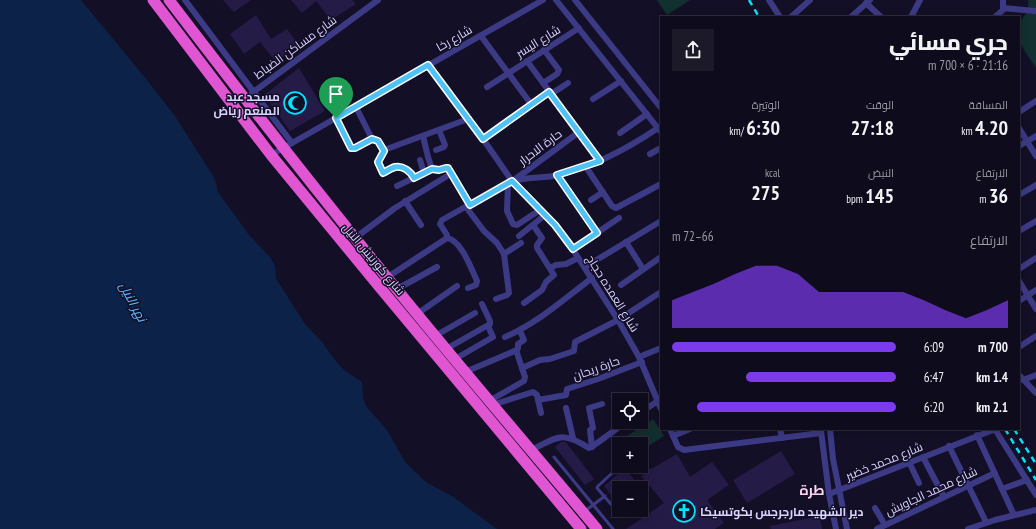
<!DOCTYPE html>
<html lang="ar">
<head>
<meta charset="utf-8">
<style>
  body { margin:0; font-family:"PT Sans Narrow",Cairo,sans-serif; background:#1c1929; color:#f1f3f6; direction:rtl; height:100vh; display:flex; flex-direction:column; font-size:15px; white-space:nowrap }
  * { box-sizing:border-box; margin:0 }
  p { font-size:13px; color:#9b9ba3 }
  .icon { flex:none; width:22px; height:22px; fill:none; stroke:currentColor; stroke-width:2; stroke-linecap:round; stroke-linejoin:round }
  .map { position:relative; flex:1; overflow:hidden; direction:ltr }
  .sheet { position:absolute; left:660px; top:16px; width:360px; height:414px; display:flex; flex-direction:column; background:#0e0b1c; border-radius:0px; box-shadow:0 2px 10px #0003,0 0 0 1px #2e2b3b; direction:rtl }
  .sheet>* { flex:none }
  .fabs { position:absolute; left:612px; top:393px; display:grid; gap:8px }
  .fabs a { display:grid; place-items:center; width:36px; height:36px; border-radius:0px; background:#0e0b1c; box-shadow:0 2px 10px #0003,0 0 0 1px #2e2b3b; font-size:20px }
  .pin { position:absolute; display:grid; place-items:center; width:34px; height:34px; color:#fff; margin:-41px -17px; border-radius:50% 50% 50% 0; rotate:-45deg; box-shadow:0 0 4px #0007 }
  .pin .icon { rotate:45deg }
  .round { display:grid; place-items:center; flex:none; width:42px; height:42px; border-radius:0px; background:#1c1929 }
  .summary { display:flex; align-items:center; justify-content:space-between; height:68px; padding:0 12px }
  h1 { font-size:22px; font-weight:800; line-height:30px }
  .stats { display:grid; grid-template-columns:repeat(3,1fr); gap:6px; height:68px; padding:4px 12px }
  .stats div { display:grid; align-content:center }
  .stats b { font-size:20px; font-weight:800 }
  .stats small { font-size:11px; font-weight:400 }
  .stats p { font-size:11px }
  .chart { height:112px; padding:8px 12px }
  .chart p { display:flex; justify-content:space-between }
  .chart svg { width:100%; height:72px; margin-top:4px; fill:#7c3aed; opacity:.7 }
  ul { padding:0 12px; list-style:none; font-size:13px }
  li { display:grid; grid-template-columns:64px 48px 1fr; align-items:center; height:30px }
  li i { height:10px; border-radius:5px; background:#7c3aed }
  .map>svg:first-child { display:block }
  .green { fill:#12302f }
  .water { fill:#0c2248 }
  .building { fill:#241b47 }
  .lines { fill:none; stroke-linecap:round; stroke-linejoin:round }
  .service { stroke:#3d3a85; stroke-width:3 }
  .minor { stroke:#3d3a85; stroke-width:6 }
  .trunk { stroke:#e055d1; stroke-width:11 }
  .rail { stroke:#00e5ff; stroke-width:2.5; stroke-dasharray:6 5; stroke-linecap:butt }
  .route-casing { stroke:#fff; stroke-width:8 }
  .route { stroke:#4fc3f7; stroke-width:5 }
  .labels { text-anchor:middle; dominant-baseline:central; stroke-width:3; stroke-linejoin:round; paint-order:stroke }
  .street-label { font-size:12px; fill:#d9d4ff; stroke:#130f26 }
  .poi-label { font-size:12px; font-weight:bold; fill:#d9d4ff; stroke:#130f26; text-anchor:end }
  .water-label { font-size:13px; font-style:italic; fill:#62b6ff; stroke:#130f26 }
  .quarter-label { font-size:14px; font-weight:bold; fill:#ffd6f0; stroke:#130f26 }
</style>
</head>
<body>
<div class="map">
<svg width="1036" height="529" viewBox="0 0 1036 529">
  <rect width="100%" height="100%" fill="#130f26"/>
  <g class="green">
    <path d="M657,0h33l-23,15z"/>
    <path d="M1028,0h8v68c-8,-13 -22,-27 -17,-43 4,-11 11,-10 9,-25z"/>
    <path d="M653,419l11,17 -23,15v-7h-22l-1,-2z"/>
  </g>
  <path class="water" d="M0,0h81l66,80 28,36 40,63 3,13 31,43 21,22 5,9 1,12 4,7 25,39 17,18 12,17 10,11 18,12 1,16 3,8 21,24 18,32 22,21 25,13 45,33h-497z"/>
  <g class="building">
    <path d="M223,0h28l-17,12z"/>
    <path d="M291,0h61l4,4 -25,16 -15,-19 -14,12z"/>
    <path d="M256,15l15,24 16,-10 12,16 -23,17 -16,-20 -16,12 -14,-20z"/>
    <path d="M299,68l26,43 -35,20 -26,-36z"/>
    <path d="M561,442h5l28,37 -9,6 -30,-38z"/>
    <path d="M781,451l14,23 -48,29 -14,-23z"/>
    <path d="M677,454l13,23 22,-15 17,23 -22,15 17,23 -9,6h-89l38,-26 -23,-27 9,-8 1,1z"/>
    <path d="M625,468l11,14 -7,6h-10v8l-4,4 -11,-14z"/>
    <path d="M820,516l2,13h-51l-1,-3z"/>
  </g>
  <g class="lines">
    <g class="service">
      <path d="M554,457l59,72"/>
      <path d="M628,466l7,5 7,-4"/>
      <path d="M616,510l-19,-22 1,-2 22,-20"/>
      <path d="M585,511l20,-15"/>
    </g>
    <g class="minor">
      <path d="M185,0l107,143"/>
      <path d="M556,0l105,132"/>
      <path d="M575,0l86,108"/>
      <path d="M769,0l11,17"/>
      <path d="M866,3l15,14"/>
      <path d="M1003,8l33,3"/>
      <path d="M791,17l19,-17"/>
      <path d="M851,17l19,-17"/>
      <path d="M911,17l9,-17"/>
      <path d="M995,17l8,-7v-10"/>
      <path d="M481,36l50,68"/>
      <path d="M527,61l73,100"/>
      <path d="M428,65l55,74 29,42 43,44 15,20 48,75 21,37 22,52"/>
      <path d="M543,83l14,-9 2,-4 -15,-20"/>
      <path d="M487,87l92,-59"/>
      <path d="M252,93l126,-93"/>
      <path d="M551,94l17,-11"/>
      <path d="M593,99l28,-18"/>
      <path d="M356,107l16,32"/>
      <path d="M1019,112l17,-11"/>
      <path d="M336,118l15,30h4l18,-10 5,3 6,9 84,-31"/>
      <path d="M1019,128l17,28"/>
      <path d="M620,133l27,-19"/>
      <path d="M423,136l5,21 4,12"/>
      <path d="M483,139l66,-47"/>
      <path d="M1019,146l17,-10"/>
      <path d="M384,150l-1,4 -5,8 4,10 3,1c12,-7 22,-9 29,5"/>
      <path d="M436,150l8,-3 1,-2 -6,-15"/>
      <path d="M650,154l11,-6"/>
      <path d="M271,155l272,-155"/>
      <path d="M420,160l4,13"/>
      <path d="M586,167l26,39 4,2 45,-24"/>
      <path d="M557,175l40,58"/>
      <path d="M514,180l65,-48"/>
      <path d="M508,183l-1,28 6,13 4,1 23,-15"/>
      <path d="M397,186l35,-17 7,1 8,-2 5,5 18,32"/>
      <path d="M1019,195l17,-10"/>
      <path d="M591,200l12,-8"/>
      <path d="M405,201l16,24"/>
      <path d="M466,207l18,24 13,12 7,11 5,39 -2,2 -11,4"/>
      <path d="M1019,231l17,-10"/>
      <path d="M519,236l26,-21"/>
      <path d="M355,238l40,-30 57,-35"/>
      <path d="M447,238c14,2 24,30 30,43l-1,4 -8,3"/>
      <path d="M626,242l17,27"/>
      <path d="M573,249l46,-31"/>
      <path d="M504,254l17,-11"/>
      <path d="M585,267l76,-46"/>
      <path d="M550,268l6,-3 10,-1 12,-6"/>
      <path d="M1019,269l17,-11"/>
      <path d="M1019,281l17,28"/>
      <path d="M377,284l70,-46v-3l-7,-11 2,-4 66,-37c15,-7 34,-4 51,-8 36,-9 68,-26 99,-47"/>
      <path d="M621,285l40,-28"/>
      <path d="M397,289l40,-22"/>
      <path d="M1019,301l17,-11"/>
      <path d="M524,303l18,-13 4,-8 8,-7 -17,-27v-3l5,-7 -9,-13"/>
      <path d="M417,314l40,-28"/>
      <path d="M435,336l40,-23"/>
      <path d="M505,337c33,-14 59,-38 87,-59"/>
      <path d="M1019,347l17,-11"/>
      <path d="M446,349l44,-25v-3l-8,-17"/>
      <path d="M639,357l22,-9"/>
      <path d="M455,359l38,-22 -5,-11"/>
      <path d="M522,368l18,-8 10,-1 24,-8 1,-9 43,-22 43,-28"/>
      <path d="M465,372l52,-22 1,-2v-4l6,-4 -4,-9"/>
      <path d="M1019,375l17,18"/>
      <path d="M1023,380l13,-5"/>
      <path d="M624,395l2,5"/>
      <path d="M538,400l28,-5 1,-6 31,-10 44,-17"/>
      <path d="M489,401l35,-20 1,-4 -9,-27"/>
      <path d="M492,405l41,-13 4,3 4,18"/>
      <path d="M566,408l7,30"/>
      <path d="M641,412l17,-11"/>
      <path d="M670,429l8,18 6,3 137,-17"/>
      <path d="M780,429l2,9"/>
      <path d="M830,429l3,30 14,70"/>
      <path d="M821,431l8,63 7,35"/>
      <path d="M977,435l37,80"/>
      <path d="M673,436l17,-7"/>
      <path d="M949,446l37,76"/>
      <path d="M592,447l-2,-17 3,-2 -4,-20 13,-4"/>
      <path d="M531,450c27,-13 30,-20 58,-2 4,-1 31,-22 37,-26"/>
      <path d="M923,457l21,40"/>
      <path d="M909,462l10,21"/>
      <path d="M1002,489l25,-9"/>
      <path d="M829,494l164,-64 3,1 40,64"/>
      <path d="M875,508l10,17"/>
      <path d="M877,529l118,-56"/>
      <path d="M968,529l27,-9 41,-10"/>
    </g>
    <g class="trunk">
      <path d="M153,0l118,155 106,129 204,245"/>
      <path d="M169,0c81,106 163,211 248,314 59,72 120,143 180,215"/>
    </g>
    <g class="rail">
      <path d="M749,0l10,17"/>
      <path d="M1005,429l31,51"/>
      <path d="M1014,429l22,35"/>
    </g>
  </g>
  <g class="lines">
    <g class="route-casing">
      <path id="route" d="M428,65l55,74 66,-47 51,69 -43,14 40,58 -24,16 -18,-24 -43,-44 -42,24 -22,-37h-2l-7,2 -7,-1 -18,9c-3,-6 -11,-13 -19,-11 -4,1 -8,4 -12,6l-5,-11 6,-11 -6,-10 -6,-2 -17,9h-4l-15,-30z"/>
    </g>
    <use href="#route" class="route"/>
  </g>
  <defs>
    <g id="mosque-ring" transform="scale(1.15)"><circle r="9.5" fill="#130f26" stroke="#00e5ff" stroke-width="1.5"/><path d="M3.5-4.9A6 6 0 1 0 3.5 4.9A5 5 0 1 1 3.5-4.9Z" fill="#00e5ff"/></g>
    <g id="church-ring" transform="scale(1.15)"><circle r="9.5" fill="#130f26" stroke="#00e5ff" stroke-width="1.5"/><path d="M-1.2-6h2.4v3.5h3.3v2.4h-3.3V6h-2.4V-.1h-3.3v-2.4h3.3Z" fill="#00e5ff"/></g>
  </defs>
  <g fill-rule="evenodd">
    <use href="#mosque-ring" x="295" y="103"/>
    <use href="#church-ring" x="684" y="511"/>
  </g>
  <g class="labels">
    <g class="street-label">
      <text transform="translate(454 38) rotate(-30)">شارع رخا</text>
      <text transform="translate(538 41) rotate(-32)">شارع اليسر</text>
      <text transform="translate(295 47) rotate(-36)">شارع مساكن الضباط</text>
      <text transform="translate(540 147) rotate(-37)">حارة الاحرار</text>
      <text transform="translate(374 259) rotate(50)">شارع كورنيش النيل</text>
      <text transform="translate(613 293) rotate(58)">شارع العمده حجاج</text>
      <text transform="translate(596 368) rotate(-20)">حارة ريحان</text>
      <text transform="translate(884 461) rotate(-22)">شارع محمد خضير</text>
      <text transform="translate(931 491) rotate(-25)">شارع محمد الجاويش</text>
    </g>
    <g class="poi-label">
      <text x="280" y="96">مسجد عبد<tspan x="280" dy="14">المنعم رياض</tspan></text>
      <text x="700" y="511" text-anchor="start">دير الشهيد مارجرجس بكوتسيكا</text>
    </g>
    <g class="water-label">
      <text transform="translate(133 302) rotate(62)">نهر النيل</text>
    </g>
    <g class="quarter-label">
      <text x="812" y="490">طرة</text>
    </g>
  </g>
</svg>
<div class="fabs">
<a><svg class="icon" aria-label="locate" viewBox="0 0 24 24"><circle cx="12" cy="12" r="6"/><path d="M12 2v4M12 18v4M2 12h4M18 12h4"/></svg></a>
<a>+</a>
<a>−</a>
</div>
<div class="pin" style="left:336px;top:118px;background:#1e9e55"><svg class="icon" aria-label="arrive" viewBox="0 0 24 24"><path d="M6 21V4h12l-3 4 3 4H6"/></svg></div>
<section class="sheet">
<div class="summary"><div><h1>جري مسائي</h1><p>21:16 · 6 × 700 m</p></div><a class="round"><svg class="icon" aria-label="share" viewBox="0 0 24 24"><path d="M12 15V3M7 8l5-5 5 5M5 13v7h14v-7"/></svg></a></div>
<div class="stats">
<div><p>المسافة</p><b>4.20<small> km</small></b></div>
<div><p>الوقت</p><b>27:18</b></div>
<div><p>الوتيرة</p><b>6:30<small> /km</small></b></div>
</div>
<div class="stats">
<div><p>الارتفاع</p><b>36<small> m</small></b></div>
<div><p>النبض</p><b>145<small> bpm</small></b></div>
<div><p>kcal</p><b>275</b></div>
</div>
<div class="chart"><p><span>الارتفاع</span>66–72 m</p>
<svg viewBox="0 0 160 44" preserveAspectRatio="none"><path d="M0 44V27L10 22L20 17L30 11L40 6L50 6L60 11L70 22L80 22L90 22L100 22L110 22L120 27L130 33L140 38L150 33L160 27V44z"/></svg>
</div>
<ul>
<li><b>700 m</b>6:09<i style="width:100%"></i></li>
<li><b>1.4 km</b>6:47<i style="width:67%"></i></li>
<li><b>2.1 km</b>6:20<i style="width:89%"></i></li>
</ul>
</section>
</div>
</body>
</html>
